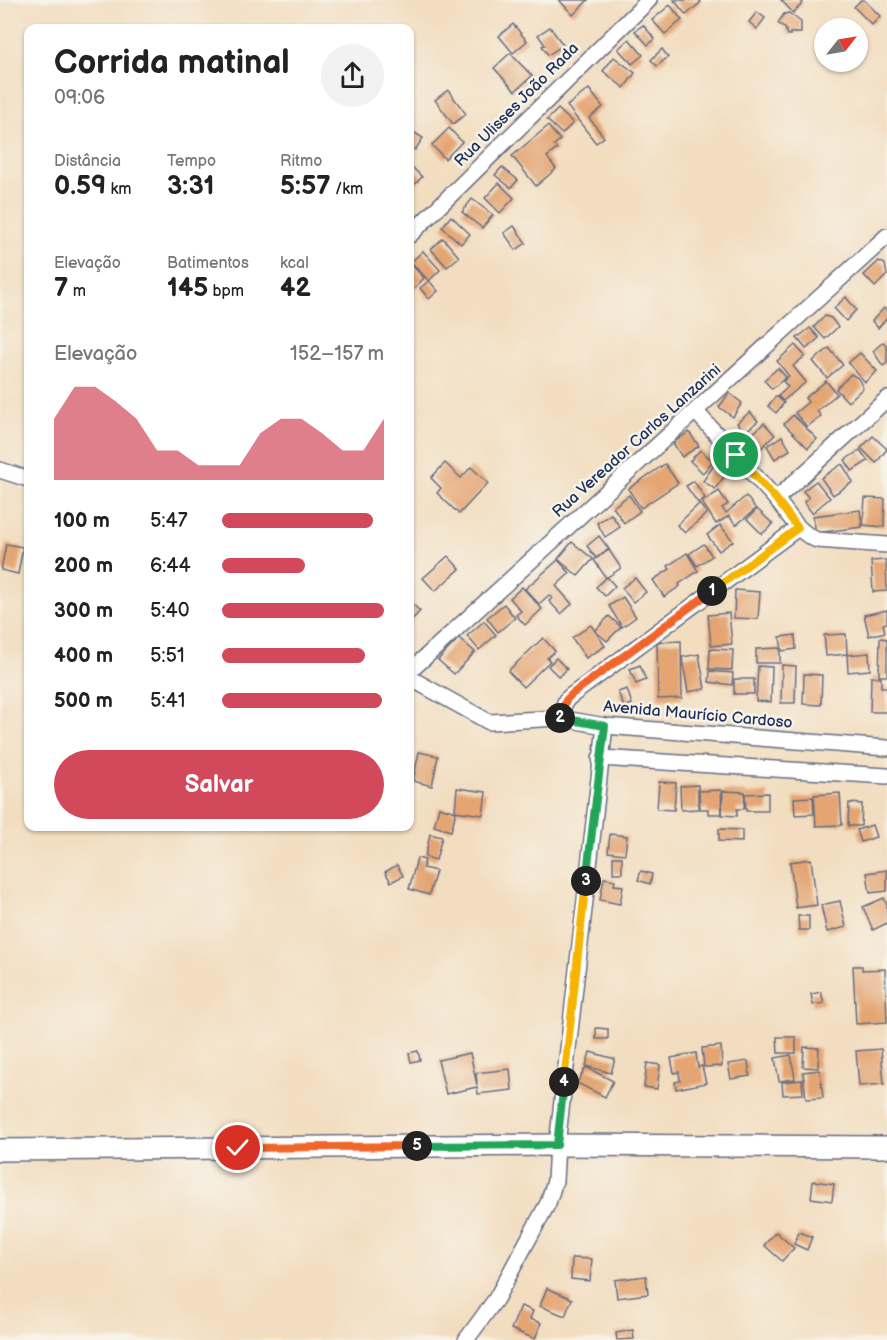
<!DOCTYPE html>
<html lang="pt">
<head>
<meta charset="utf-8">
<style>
  body { margin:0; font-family:"Balsamiq Sans",sans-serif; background:#f2f2f2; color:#222; height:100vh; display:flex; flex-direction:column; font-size:22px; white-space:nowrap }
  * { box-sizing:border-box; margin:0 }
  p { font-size:20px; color:#767676 }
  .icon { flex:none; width:33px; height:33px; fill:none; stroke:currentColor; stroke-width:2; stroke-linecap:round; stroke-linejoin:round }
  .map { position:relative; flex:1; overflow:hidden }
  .panel { position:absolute; left:24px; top:24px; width:390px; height:807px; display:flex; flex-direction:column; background:#fff; border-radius:12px; box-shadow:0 2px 4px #0004 }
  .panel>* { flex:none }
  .needle { width:39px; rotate:59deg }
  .controls { position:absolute; left:814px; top:18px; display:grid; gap:12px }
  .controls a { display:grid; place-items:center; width:54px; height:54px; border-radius:50%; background:#fff; box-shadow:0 2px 4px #0004; font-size:30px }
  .pin { position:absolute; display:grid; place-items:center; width:51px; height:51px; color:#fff; margin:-26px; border:3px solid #fff; border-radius:50%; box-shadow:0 2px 6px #0007 }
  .km { position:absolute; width:30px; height:30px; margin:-15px; border-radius:50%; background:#222; color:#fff; font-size:16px; line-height:30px; text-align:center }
  .round { display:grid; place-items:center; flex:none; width:63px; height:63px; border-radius:32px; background:#f2f2f2 }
  .summary { display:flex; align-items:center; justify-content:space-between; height:102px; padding:0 30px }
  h1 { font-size:33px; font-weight:700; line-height:45px }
  .metrics { display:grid; grid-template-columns:repeat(3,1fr); gap:9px; height:102px; padding:6px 30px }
  .metrics div { display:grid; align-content:center }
  .metrics b { font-size:26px; font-weight:700 }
  .metrics small { font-size:16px; font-weight:400 }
  .metrics p { font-size:16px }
  .chart { height:168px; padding:12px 30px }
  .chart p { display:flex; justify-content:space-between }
  .chart svg { width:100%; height:108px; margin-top:6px; fill:#d1495b; opacity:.7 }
  .action { display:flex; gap:12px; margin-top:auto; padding:12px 30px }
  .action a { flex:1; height:69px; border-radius:36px; background:#d1495b; color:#fff; font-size:24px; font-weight:700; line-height:69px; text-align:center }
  ul { padding:0 30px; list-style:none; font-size:20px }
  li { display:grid; grid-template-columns:96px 72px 1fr; align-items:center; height:45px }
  li i { height:15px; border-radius:8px; background:#d1495b }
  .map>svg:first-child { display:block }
  .building { fill:#e4a573 }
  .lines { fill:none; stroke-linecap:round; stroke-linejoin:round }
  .street-casing { stroke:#666c80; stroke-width:18 }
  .secondary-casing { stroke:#666c80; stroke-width:24 }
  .street { stroke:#fff; stroke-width:15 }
  .secondary { stroke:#fff; stroke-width:21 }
  .split-1-casing { stroke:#fff; stroke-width:12 }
  .split-2-casing { stroke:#fff; stroke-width:12 }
  .split-3-casing { stroke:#fff; stroke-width:12 }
  .split-4-casing { stroke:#fff; stroke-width:12 }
  .split-5-casing { stroke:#fff; stroke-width:12 }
  .split-6-casing { stroke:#fff; stroke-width:12 }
  .split-1 { stroke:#f5b400; stroke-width:8 }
  .split-2 { stroke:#f0652b; stroke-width:8 }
  .split-3 { stroke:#22a559; stroke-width:8 }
  .split-4 { stroke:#f5b400; stroke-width:8 }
  .split-5 { stroke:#22a559; stroke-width:8 }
  .split-6 { stroke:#f0652b; stroke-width:8 }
  .labels { text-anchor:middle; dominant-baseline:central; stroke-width:5; stroke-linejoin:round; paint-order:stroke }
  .street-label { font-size:16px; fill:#1b2f5e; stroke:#f7f3e8 }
</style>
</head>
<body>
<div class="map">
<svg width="887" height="1340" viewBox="0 0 887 1340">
  <rect width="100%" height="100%" fill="#f7f3e8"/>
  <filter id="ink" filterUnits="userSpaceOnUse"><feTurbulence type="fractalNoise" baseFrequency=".0167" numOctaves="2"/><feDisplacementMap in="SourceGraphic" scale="12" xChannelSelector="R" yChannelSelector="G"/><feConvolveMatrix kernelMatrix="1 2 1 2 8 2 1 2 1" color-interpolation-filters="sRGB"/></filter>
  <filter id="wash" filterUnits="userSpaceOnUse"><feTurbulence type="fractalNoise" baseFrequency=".008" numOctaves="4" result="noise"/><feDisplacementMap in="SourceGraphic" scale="24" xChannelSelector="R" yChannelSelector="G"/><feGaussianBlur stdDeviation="1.35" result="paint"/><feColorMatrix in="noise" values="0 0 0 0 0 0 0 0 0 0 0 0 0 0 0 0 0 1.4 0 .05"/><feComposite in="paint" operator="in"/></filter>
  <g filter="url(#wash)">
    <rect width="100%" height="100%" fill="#f2ddc0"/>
    <g id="blocks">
      <g class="building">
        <path d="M559,0h29l-15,15z"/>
        <path d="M674,0h25l2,2 -15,13z"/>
        <path d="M781,0h19l3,3 -10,10z"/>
        <path d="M861,0h3l16,16 -8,9 -18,-18z"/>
        <path d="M670,5l12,15 -17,14 -13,-14z"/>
        <path d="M757,12l8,6 -8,11 -8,-7z"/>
        <path d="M789,13l12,9v11h-11v2h-3l-2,-7 -7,-5 6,-9z"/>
        <path d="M513,24l14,17 -14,12 -14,-17z"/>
        <path d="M643,25l12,14 -7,6 -13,-14z"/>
        <path d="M550,27l13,18 -15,10 -6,-9 3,-1 -7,-10z"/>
        <path d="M629,39l14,16 -11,9 -14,-15z"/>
        <path d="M662,49l6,8 -11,9 -6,-6z"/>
        <path d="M510,53l22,23 -17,15 -21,-23z"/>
        <path d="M614,57l21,16 -11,15 -21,-17z"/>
        <path d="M589,89l14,18 -14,11 15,19 -8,6 -29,-37z"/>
        <path d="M448,90l18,24 -13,10 -18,-24z"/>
        <path d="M558,109l15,14 -11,11 -15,-14z"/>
        <path d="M548,126l12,14 -6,5 3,4 -10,8 9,12 -20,17 -24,-30z"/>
        <path d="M449,128l13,14 -17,17 -13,-14z"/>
        <path d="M410,130l13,8 -8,12 -5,-3z"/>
        <path d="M410,165l12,12 -10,10 -2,-3z"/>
        <path d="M502,167l16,13 -7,8 -16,-13z"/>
        <path d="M499,183l15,15 -14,15 -15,-15z"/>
        <path d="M472,199l21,16 -11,13 -20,-16z"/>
        <path d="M451,216l19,18 -9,10 -19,-17z"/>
        <path d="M514,226l12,17 -10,7 -12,-17z"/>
        <path d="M443,238l16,19 -12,10 -16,-18z"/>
        <path d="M423,251l17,19 -11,11 -18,-19z"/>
        <path d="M879,261l6,3 2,11 -12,12 -11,-12z"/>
        <path d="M411,264l13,14 -14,15v-27z"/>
        <path d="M429,281l9,10 -9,8 -9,-11z"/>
        <path d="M846,297l10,13 -10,11 -12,-13z"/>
        <path d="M884,308l3,3v7l-9,10 -6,-7z"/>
        <path d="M825,316l6,2 7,9 -13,12 -11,-12z"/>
        <path d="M810,328l9,10 -13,11 -9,-11z"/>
        <path d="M883,342l4,4v17l-4,3 -10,-15z"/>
        <path d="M795,345l10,11 -12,10 13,16 -23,19 -5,-5 10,-9 -5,-6 6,-5 -12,-15z"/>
        <path d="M829,348l14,17 -16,13 -14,-17z"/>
        <path d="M860,353l17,18 -12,11 -17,-19z"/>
        <path d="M778,368l8,9 -14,12 -8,-9z"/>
        <path d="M851,374l7,4 5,10 -15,14 -12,-13z"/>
        <path d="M826,381l11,13 -20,17 4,5 -14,11 -12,-14 13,-11 -3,-4z"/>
        <path d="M729,393l13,10 -9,14 -14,-10z"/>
        <path d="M776,396l8,7 -8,10 -8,-7z"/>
        <path d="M750,412l8,9 -13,11 -8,-9z"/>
        <path d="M793,415l24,24 -9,9 -24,-24z"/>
        <path d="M764,423l11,12 -16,15 -11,-12z"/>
        <path d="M689,432l10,14 -17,11 -9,-14z"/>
        <path d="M782,436l8,14 -15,9 -8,-13z"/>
        <path d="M873,436l14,13 -11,14 -15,-15z"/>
        <path d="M700,450l13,11 -10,12 -13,-12z"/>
        <path d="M860,450l8,11 -16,10 -7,-11z"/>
        <path d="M717,461l12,9 -14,19 -12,-8z"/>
        <path d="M445,463l16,15 10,-11 17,16 -29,31 -22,-21 4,-5 -10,-10z"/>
        <path d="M665,464l13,19 -37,25 -13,-19z"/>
        <path d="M842,464l11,18 -20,13 -12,-17z"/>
        <path d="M694,481l11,17 -7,5 -12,-17z"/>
        <path d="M816,481l14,17 -18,15 -8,-11 5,-4 -6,-7z"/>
        <path d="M719,491l9,13 -6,4 4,5 20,-17 10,13 -20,16 -7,-9 -13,8 -14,-22z"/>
        <path d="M629,495l11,16 -16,12 -11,-16z"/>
        <path d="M865,498l20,1 -1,28 -21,-2z"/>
        <path d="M699,504l8,9 -22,20 -8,-8z"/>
        <path d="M757,509l16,15 -11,10 -15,-15z"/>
        <path d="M860,510l2,17 -46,6 -3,-17z"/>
        <path d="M611,514l9,13 -15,10 -8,-14z"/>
        <path d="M720,525l13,16 -14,10 -12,-16z"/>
        <path d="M599,536l10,13 -13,9 -9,-12z"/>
        <path d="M572,542l21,17 -15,17 -20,-17z"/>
        <path d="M6,544l17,3 -5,27 -17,-4z"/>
        <path d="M704,544l8,12 -15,10 -8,-12z"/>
        <path d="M609,550l12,18 -15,10 -12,-18z"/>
        <path d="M687,553l11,18 -19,13 1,2 -16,11 -11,-17 17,-11 -2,-3z"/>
        <path d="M448,556l12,13 -25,22 -12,-13z"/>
        <path d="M558,560l12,13 -14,13 16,18 -11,10 -12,-13 3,-3 -3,-3 -10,9 -14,-15z"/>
        <path d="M886,560l1,31 -14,1 -2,-31z"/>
        <path d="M607,577l8,9 -10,10 -9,-9z"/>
        <path d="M635,578l11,14 -13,10 -11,-14z"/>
        <path d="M522,587l20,22 -17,16 -9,-10 5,-4 -11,-13z"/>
        <path d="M735,590l25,2 -2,27 -24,-1z"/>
        <path d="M623,597l13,20 -14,10 -13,-21z"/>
        <path d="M410,602l10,9 -10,11z"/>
        <path d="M504,604l11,14 -17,14 -11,-14z"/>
        <path d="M887,610v13l-4,1 2,8 -16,4 -5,-21z"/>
        <path d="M729,613l3,31 -21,2 -3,-31z"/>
        <path d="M609,616l12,11 -14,14 -12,-10z"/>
        <path d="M484,621l12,14 -17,15 -12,-14z"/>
        <path d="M591,625l14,21 -19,12 -14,-20z"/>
        <path d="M846,634l1,20 -21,2 -2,-21z"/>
        <path d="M795,635l1,14 -14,2 -2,-14z"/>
        <path d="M459,638l16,14 -21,22 -16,-14z"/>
        <path d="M543,638l12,13 -8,7 3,3 -27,26 -15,-16z"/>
        <path d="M880,638l7,1v37h-8z"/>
        <path d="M681,641l1,57 -24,1 -1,-57z"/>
        <path d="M780,648v15h-24v-14z"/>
        <path d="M710,649l23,1 -1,20 -23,-1z"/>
        <path d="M869,653l1,17 -22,2 -1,-17z"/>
        <path d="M699,654l6,35 -17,3 -6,-35z"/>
        <path d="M556,658l11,11 -8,8 -11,-11z"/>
        <path d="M640,665l6,15 -10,4 -6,-15z"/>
        <path d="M782,665l14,1 -1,37h-14z"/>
        <path d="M758,666l14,1 -1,35 -15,-1z"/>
        <path d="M710,671l23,2 -1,12 -23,-3z"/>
        <path d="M804,674l18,1 -1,30 -18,-1z"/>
        <path d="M871,677h10v10h6v25h-17z"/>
        <rect x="734" y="679" width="20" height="15"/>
        <path d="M627,689l5,15 -8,3 -6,-15z"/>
        <path d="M419,752l19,4 -6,30 -19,-5z"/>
        <path d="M659,782l17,1 -2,27 -17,-1z"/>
        <path d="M698,785v24l-17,1 -1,-24z"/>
        <path d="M457,788l29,4 -3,23 -28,-4z"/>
        <path d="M721,790l1,24h-14v-5h-8l-1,-18z"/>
        <path d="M723,791l22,1 -1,17h-7v7l-15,-1z"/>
        <path d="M768,793v18h-22l-1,-17z"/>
        <path d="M840,793l2,32 -26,1 -2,-31z"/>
        <path d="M813,797l1,17 -19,1 -1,-17z"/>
        <path d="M849,803l13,1 -1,22h-13z"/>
        <path d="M439,807l17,5 -5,19 -17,-5z"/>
        <path d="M872,825l4,12 -15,5 -4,-12z"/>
        <path d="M719,829l23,1v12l-23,-1z"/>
        <path d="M430,834l12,3 -6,23 -11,-3z"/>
        <path d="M610,834l17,2 -2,18 -17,-2z"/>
        <rect x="613" y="857" width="9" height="16"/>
        <path d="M417,858l8,2 -2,8 13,3 -7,24 -20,-6z"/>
        <path d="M811,859l6,46 -21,3 -6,-46z"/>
        <path d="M397,865l6,11 -12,6 -6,-10z"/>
        <path d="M887,870v21l-17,2 -3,-20z"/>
        <path d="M641,871l11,3 -2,10 -12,-4z"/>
        <path d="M604,878l11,2 -1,5 9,1 -3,18 -20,-4z"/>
        <path d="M884,898l3,7v18l-14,7 -10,-23z"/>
        <path d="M840,901l6,26 -19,5 -6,-27z"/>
        <path d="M798,916h11v14h-10z"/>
        <path d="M853,966h9v4l23,-1 2,53 -31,2z"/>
        <path d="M821,992l3,11 -11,2 -2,-11z"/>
        <path d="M596,1028l12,1v10h-12z"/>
        <path d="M777,1037h19v16h-18z"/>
        <path d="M721,1046l1,20 -18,1 -2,-19z"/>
        <path d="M804,1047l15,1 -1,20 -15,-1z"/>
        <path d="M881,1049l3,35 -25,2 -3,-35z"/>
        <path d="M418,1051l2,9 -9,2 -2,-9z"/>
        <path d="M590,1052l25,7 -4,14 -25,-7z"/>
        <path d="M470,1053l7,32 -1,-12 34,-4 2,21 -34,4 -1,-7 -31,7 -8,-34z"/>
        <path d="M696,1053l2,14 4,-1 4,17 -30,6 -1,-7 5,-1 -1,-9 -5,1 -3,-15z"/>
        <path d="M791,1055l4,24 -16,2 -4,-23z"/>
        <path d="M748,1061l2,15 -19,3 -3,-15z"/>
        <path d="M647,1063l13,2 -3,24 -13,-2z"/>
        <path d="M586,1067l27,14 -8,16 -28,-14z"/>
        <path d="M820,1070l3,28 -17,1 -3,-27z"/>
        <path d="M802,1080l1,14 -20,1 -1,-13z"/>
        <path d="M813,1181l21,3 -2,17 -21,-3z"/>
        <path d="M776,1232l18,16 -12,13 -18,-16z"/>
        <path d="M799,1232l13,5 -5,13 -13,-6z"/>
        <path d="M572,1258l20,1 -2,22 -19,-2z"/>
        <path d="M646,1276l2,18 -31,4 -2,-18z"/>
        <path d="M547,1288l25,11 -7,17 -25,-10z"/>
        <path d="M521,1306l12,5 -3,8 11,4 -6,16 -24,-10z"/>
        <path d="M633,1330l1,9 -17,1 -1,-7z"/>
      </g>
    </g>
  </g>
  <g filter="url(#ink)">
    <use href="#blocks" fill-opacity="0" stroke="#666c80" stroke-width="1.5"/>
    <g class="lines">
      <g class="street-casing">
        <g id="street">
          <path d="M410,235l239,-235"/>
          <path d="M696,412c26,28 53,57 79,86 13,15 23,35 42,42l70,5"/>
          <path d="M0,470l28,9"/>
          <path d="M776,499l111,-100"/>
          <path d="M410,671l477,-435"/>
          <path d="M410,678l79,44 70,-4 46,8 282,22"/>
          <path d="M559,718l7,-18 6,-5 226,-167"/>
          <path d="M600,758l287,18"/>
          <path d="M466,1340l30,-41 52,-96 7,-22 2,-36 48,-419"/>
        </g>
      </g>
      <g class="secondary-casing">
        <path id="secondary" d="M0,1150l557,-5 330,2"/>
      </g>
      <use href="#street" class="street"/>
      <use href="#secondary" class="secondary"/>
    </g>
  </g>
  <g class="lines" filter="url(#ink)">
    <g class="split-1-casing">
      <path id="split-1" d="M712,591l86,-63 -22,-29 -40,-44"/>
    </g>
    <g class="split-2-casing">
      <path id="split-2" d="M560,718l6,-18 6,-6 140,-103"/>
    </g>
    <g class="split-3-casing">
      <path id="split-3" d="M560,718l45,8 -19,155"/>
    </g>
    <g class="split-4-casing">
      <path id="split-4" d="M564,1082l22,-201"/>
    </g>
    <g class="split-5-casing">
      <path id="split-5" d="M417,1146l140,-1 7,-63"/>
    </g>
    <g class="split-6-casing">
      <path id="split-6" d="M238,1148l179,-2"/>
    </g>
    <use href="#split-1" class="split-1"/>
    <use href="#split-2" class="split-2"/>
    <use href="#split-3" class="split-3"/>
    <use href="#split-4" class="split-4"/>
    <use href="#split-5" class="split-5"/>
    <use href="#split-6" class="split-6"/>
  </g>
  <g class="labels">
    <g class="street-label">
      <text transform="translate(517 105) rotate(-45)">Rua Ulisses João Rada</text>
      <text transform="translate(637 441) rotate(-42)">Rua Vereador Carlos Lanzarini</text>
      <text transform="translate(698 715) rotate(5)">Avenida Maurício Cardoso</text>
    </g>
  </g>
</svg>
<div class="controls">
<a><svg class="needle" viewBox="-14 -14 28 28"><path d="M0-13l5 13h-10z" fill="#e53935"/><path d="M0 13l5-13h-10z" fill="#767676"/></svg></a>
</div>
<div class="pin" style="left:736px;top:455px;background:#1e9e55"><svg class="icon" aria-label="arrive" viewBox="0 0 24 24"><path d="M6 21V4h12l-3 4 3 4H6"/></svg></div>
<div class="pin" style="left:238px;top:1148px;background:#d93025"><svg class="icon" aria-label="check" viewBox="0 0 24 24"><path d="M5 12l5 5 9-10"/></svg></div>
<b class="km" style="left:712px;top:591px">1</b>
<b class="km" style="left:560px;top:718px">2</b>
<b class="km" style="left:586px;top:881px">3</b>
<b class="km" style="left:564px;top:1082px">4</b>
<b class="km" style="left:417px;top:1146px">5</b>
<section class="panel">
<div class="summary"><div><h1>Corrida matinal</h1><p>09:06</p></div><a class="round"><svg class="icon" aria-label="share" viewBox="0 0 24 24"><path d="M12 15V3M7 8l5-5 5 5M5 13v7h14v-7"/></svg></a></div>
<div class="metrics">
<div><p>Distância</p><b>0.59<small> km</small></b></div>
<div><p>Tempo</p><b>3:31</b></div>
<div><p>Ritmo</p><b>5:57<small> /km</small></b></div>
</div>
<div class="metrics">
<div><p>Elevação</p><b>7<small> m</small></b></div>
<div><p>Batimentos</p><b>145<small> bpm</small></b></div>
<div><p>kcal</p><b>42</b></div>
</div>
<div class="chart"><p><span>Elevação</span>152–157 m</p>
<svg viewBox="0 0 160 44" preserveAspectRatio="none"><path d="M0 44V19L10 6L20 6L30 12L40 19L50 32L60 32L70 38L80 38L90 38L100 25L110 19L120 19L130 25L140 32L150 32L160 19V44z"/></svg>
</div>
<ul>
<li><b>100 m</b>5:47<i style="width:93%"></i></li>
<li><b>200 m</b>6:44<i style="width:51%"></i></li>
<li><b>300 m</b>5:40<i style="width:100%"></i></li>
<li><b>400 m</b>5:51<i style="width:88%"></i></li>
<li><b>500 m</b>5:41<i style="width:99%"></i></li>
</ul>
<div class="action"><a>Salvar</a></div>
</section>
</div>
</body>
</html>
